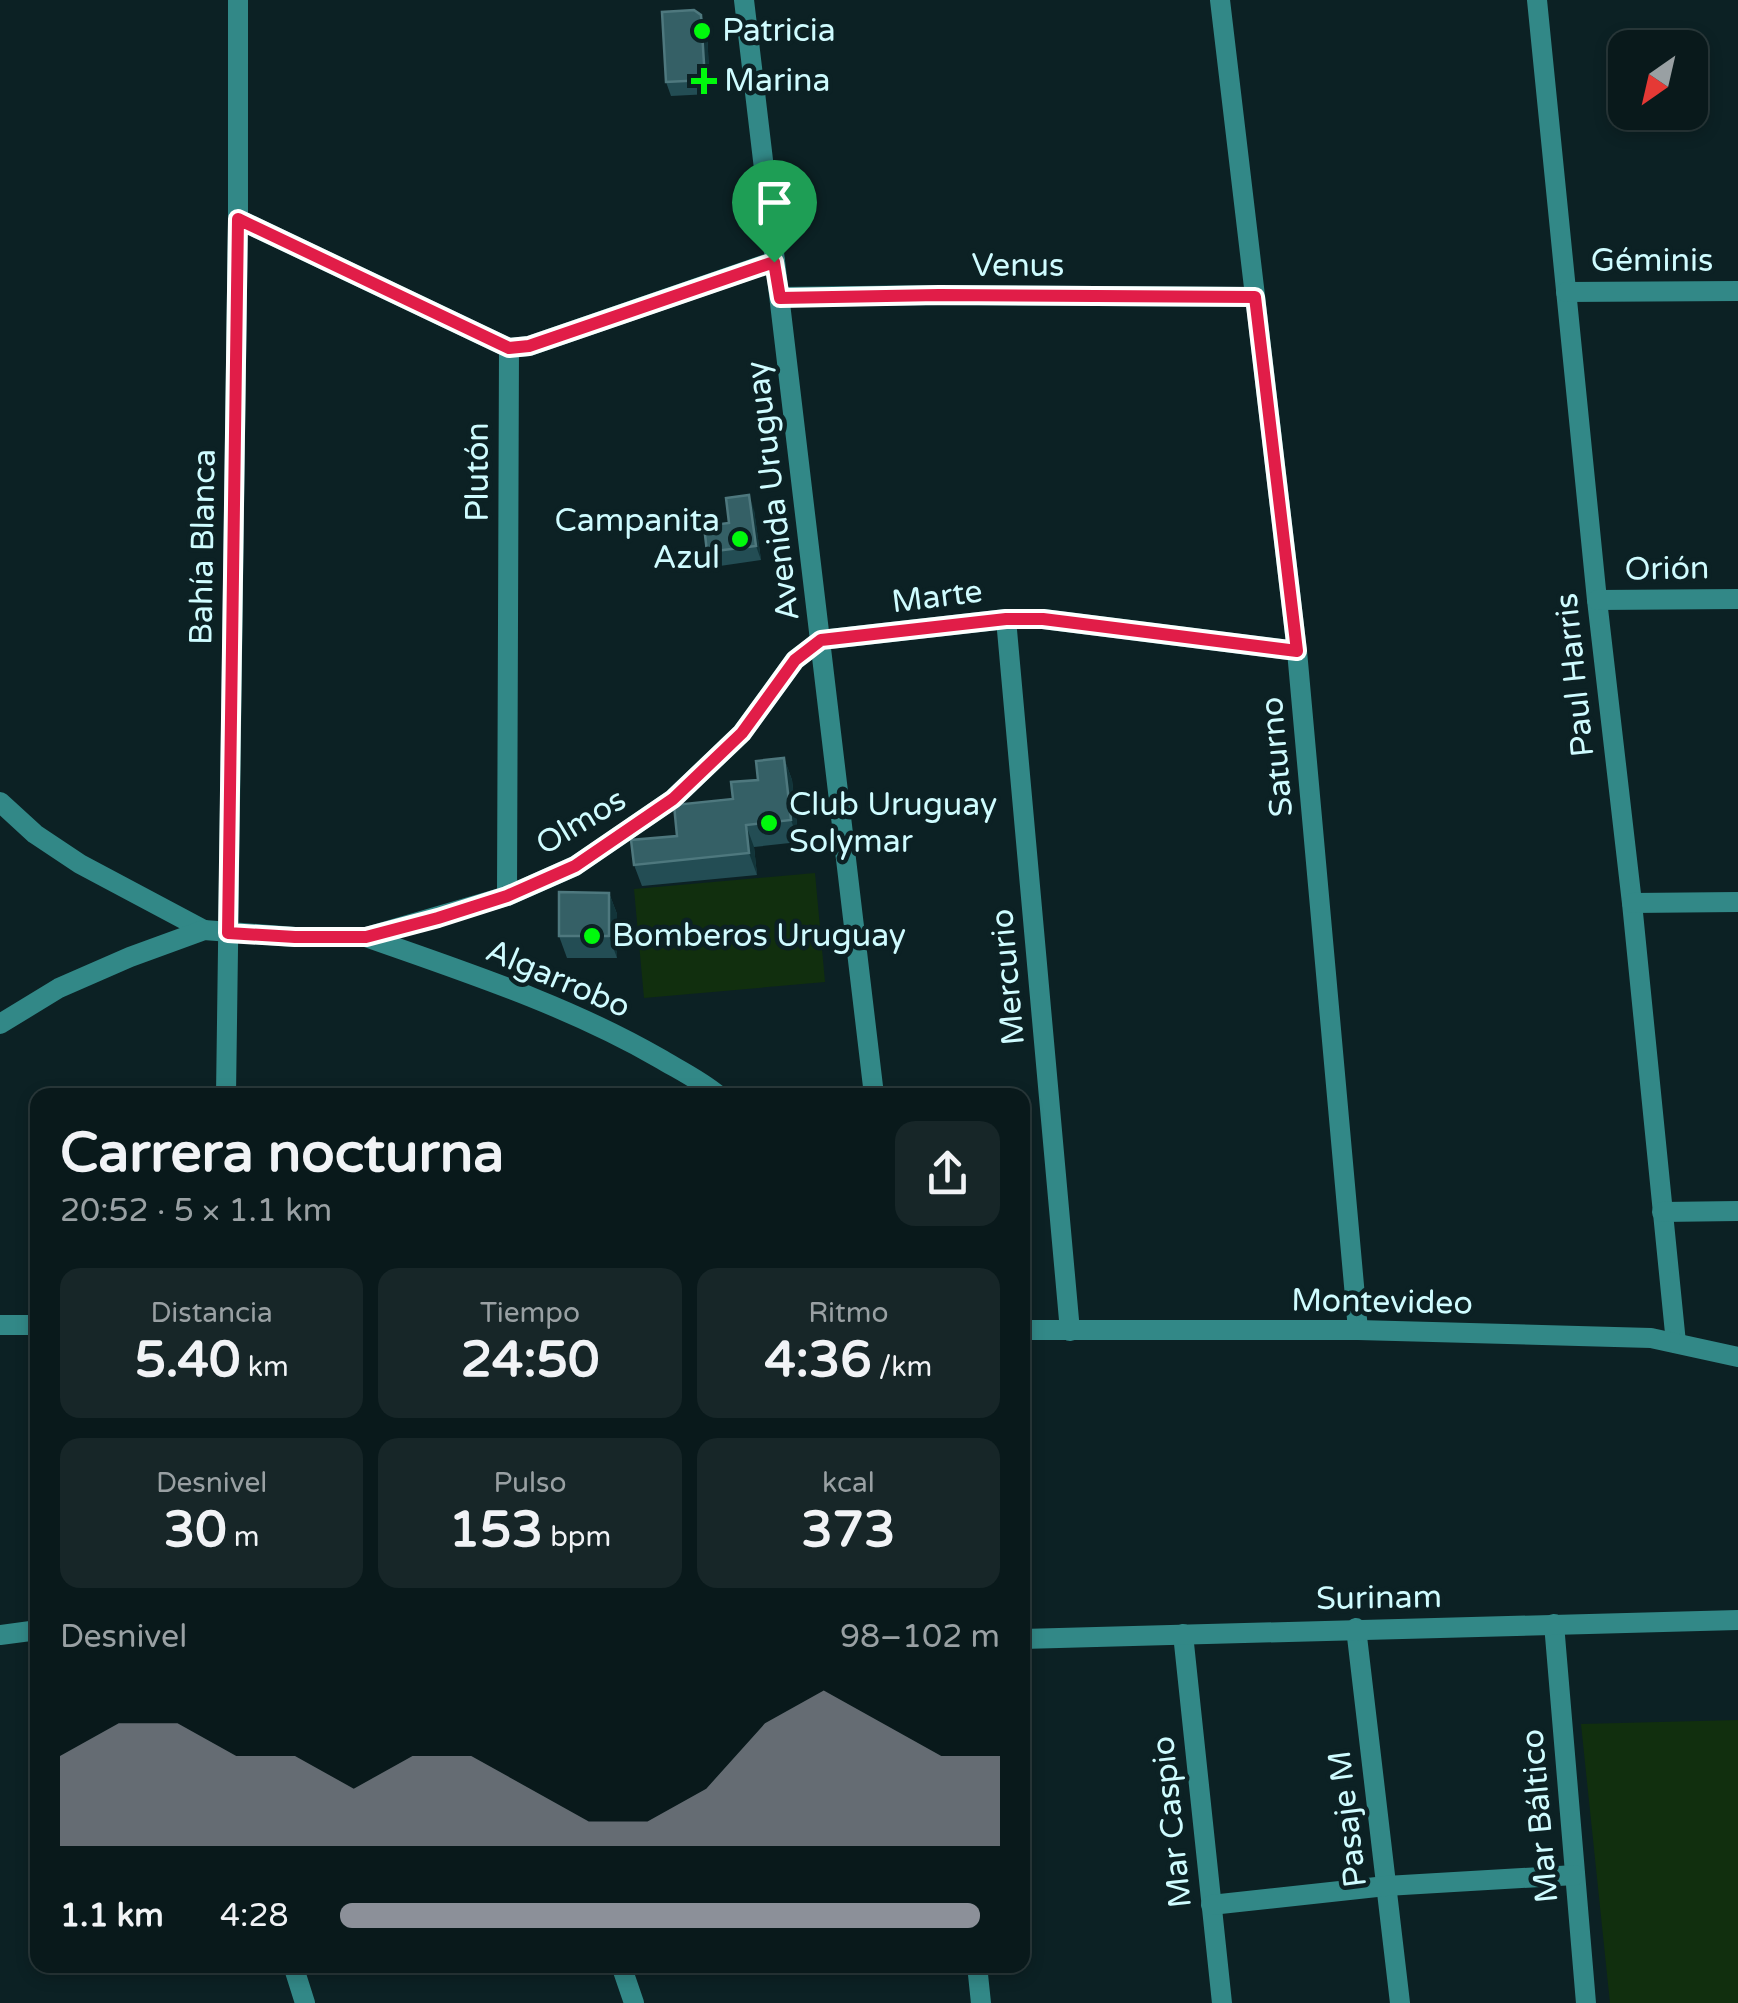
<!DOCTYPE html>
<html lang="es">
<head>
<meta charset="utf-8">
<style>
  body { margin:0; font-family:"Varela Round",sans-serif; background:#172628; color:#f1f3f6; height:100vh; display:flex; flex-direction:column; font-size:38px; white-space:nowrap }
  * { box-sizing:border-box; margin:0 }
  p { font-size:32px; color:#99a0a3 }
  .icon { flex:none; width:55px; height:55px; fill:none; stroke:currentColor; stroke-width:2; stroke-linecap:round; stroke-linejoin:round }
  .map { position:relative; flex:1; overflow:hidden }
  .sheet { position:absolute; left:30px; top:1088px; width:1000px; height:885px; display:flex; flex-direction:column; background:#09191b; border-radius:20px; box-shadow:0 5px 15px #0003,0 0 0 2px #29383a }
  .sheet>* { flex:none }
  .needle { width:65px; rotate:214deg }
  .controls { position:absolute; left:1608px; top:30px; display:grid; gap:20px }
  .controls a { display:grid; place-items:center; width:100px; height:100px; border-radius:20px; background:#09191b; box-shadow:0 5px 15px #0003,0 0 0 2px #29383a; font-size:50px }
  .pin { position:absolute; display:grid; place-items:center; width:85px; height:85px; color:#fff; margin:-102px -42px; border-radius:50% 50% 50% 0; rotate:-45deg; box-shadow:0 0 10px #0007 }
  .pin .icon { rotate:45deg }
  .round { display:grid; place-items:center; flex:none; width:105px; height:105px; border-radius:20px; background:#172628 }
  .head { display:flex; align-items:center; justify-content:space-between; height:170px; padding:0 30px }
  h1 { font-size:55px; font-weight:700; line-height:75px }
  .metrics { display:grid; grid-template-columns:repeat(3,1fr); gap:15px; height:170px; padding:10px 30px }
  .metrics div { display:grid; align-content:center; border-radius:20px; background:#172628; text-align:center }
  .metrics b { font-size:50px; font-weight:700 }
  .metrics small { font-size:28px; font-weight:400 }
  .metrics p { font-size:28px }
  .chart { height:280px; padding:20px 30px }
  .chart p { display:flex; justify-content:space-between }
  .chart svg { width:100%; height:180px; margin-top:10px; fill:#8c9099; opacity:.7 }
  ul { padding:0 30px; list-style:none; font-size:32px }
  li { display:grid; grid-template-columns:160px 120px 1fr; align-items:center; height:75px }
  li i { height:25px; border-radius:12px; background:#8c9099 }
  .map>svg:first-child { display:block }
  .green { fill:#112f0e }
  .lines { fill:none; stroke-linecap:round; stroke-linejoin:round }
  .minor { stroke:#328887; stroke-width:20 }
  .tertiary { stroke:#328887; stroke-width:20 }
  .wall { fill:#234d54 }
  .shaded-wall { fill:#123439 }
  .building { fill:#356066; stroke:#4e787e; stroke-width:2.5 }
  .route-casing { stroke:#fff; stroke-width:20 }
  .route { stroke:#e11d48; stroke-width:12 }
  .poi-dot { fill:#00fa0c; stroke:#0c2124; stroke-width:4 }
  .labels { text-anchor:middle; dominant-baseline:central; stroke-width:9; stroke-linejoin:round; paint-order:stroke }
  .poi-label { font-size:32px; fill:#cffcff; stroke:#0c2124; text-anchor:start }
  .street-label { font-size:32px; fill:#cffcff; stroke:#0c2124 }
</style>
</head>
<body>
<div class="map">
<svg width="1738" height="2003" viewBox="0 0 1738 2003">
  <rect width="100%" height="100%" fill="#0c2124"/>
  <g class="green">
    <path d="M815,873l10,109 -181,16 -10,-109z"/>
    <path d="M1738,1720v283h-128l-29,-279z"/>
  </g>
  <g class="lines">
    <g class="minor">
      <path d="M1220,0l77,651 61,679"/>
      <path d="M1537,0l60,600 35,303 44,440"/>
      <path d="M238,219l271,129"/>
      <path d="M1566,292l172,-1"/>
      <path d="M780,297l159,-2 316,2"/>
      <path d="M509,348l20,-2 246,-85"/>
      <path d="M1597,600l141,-1"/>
      <path d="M1006,619l64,712"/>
      <path d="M0,802l35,32 45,30 124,66"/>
      <path d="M507,896l2,-548"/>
      <path d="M1632,903l106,-1"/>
      <path d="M366,937c99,35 201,68 293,121 20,12 41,22 59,37"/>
      <path d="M0,1024l59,-36 71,-31 74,-27 91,7h71l141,-41 68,-30 98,-67 69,-66 53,-73 26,-20 185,-21h37l254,32"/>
      <path d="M226,1095l12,-876v-219"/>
      <path d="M1662,1212l76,-1"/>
      <path d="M0,1325h38"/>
      <path d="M1022,1330h336l293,8 87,19"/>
      <path d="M1554,1624l32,379"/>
      <path d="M1356,1628l44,375"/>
      <path d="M1183,1634l39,369"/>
      <path d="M0,1635l38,-5"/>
      <path d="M1022,1639l716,-19"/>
      <path d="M1211,1905l175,-19 189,-11"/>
      <path d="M293,1965l12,38"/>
      <path d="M621,1965l13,38"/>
    </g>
    <g class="tertiary">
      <path d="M744,0l130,1095"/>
      <path d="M977,1965l4,38"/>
    </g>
  </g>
  <g class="wall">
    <path d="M701,15l6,14 3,65 -39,2 -5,-14z"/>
    <path d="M754,510l7,50 -48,7 -6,-15 22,-29z"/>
    <path d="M784,758l8,22 7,62 -45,5 3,28 -115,11 -8,-21 99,-66z"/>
    <path d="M609,893l8,21v44h-50l-8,-22z"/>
  </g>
  <g class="shaded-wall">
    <path d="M701,15l6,14 3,65 -5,-14z"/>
    <path d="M749,495l5,15 7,50 -5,-14z"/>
    <path d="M784,758l8,22 7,62 -8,-22z"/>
    <path d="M746,825l8,22 3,28 -8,-22z"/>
    <path d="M609,893l8,21v44l-8,-22z"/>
  </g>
  <g class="building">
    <path d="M694,10l7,5 4,65 -39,2 -4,-70z"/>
    <path d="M749,495l7,51 -49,6 -3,-26 25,-3 -3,-25z"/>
    <path d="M784,758l7,62 -45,5 3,28 -115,12 -3,-25 46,-4 -3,-31 59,-6 -2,-17 27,-2 -2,-19z"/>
    <path d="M559,892l50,1v43h-50z"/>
  </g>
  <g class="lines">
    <g class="route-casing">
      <path id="route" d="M238,219l271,129 20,-2 245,-84 6,36 159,-3 316,2 42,354 -254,-32h-37l-185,21 -26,20 -53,73 -69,66 -98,67 -68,30 -69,22 -72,19h-71l-67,-4z"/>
    </g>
    <use href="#route" class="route"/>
  </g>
  <g class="poi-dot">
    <circle cx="702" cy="31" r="10"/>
    <path d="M699 66h10v10h10v10h-10v10h-10v-10h-10v-10h10z"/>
    <circle cx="740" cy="539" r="10"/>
    <circle cx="769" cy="823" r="10"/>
    <circle cx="592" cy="936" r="10"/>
  </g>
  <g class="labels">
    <g class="poi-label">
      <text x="722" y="31">Patricia</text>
      <text x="724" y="81">Marina</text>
      <text x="720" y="521" text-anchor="end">Campanita<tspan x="720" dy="37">Azul</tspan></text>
      <text x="789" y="805">Club Uruguay<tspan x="789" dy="37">Solymar</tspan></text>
      <text x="612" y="936">Bomberos Uruguay</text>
    </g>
    <g class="street-label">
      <text x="1652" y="261">Géminis</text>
      <text x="1018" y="266">Venus</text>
      <text transform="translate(478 472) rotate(-90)">Plutón</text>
      <text transform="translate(773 491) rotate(-97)">Avenida Uruguay</text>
      <text transform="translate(203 547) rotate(-89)">Bahía Blanca</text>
      <text transform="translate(1667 569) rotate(-1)">Orión</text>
      <text transform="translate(937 597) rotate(-7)">Marte</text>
      <text transform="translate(1575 675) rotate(-96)">Paul Harris</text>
      <text transform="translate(1277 757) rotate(-95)">Saturno</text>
      <text transform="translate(581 822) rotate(-31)">Olmos</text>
      <text transform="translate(1008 977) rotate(-95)">Mercurio</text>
      <text transform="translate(558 979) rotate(23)">Algarrobo</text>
      <text transform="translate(1382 1302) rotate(1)">Montevideo</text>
      <text transform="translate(1379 1598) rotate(-1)">Surinam</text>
      <text transform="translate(1540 1816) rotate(-95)">Mar Báltico</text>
      <text transform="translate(1348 1819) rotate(-97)">Pasaje M</text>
      <text transform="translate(1172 1822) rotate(-96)">Mar Caspio</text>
    </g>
  </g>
</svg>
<div class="controls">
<a><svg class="needle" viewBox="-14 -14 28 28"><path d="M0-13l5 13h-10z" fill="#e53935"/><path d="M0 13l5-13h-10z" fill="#99a0a3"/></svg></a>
</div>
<div class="pin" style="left:774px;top:262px;background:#1e9e55"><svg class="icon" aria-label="arrive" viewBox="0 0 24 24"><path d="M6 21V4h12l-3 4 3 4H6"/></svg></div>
<section class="sheet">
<div class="head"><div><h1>Carrera nocturna</h1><p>20:52 · 5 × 1.1 km</p></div><a class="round"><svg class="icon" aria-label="share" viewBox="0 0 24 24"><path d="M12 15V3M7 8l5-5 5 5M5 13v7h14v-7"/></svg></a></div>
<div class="metrics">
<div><p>Distancia</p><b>5.40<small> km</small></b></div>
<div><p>Tiempo</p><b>24:50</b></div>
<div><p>Ritmo</p><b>4:36<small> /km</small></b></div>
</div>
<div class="metrics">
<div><p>Desnivel</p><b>30<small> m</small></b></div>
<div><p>Pulso</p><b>153<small> bpm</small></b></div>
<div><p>kcal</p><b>373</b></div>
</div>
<div class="chart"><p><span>Desnivel</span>98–102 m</p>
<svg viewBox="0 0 160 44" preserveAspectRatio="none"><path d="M0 44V22L10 14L20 14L30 22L40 22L50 30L60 22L70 22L80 30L90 38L100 38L110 30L120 14L130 6L140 14L150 22L160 22V44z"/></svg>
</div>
<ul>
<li><b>1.1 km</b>4:28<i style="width:97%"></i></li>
</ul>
</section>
</div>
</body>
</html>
